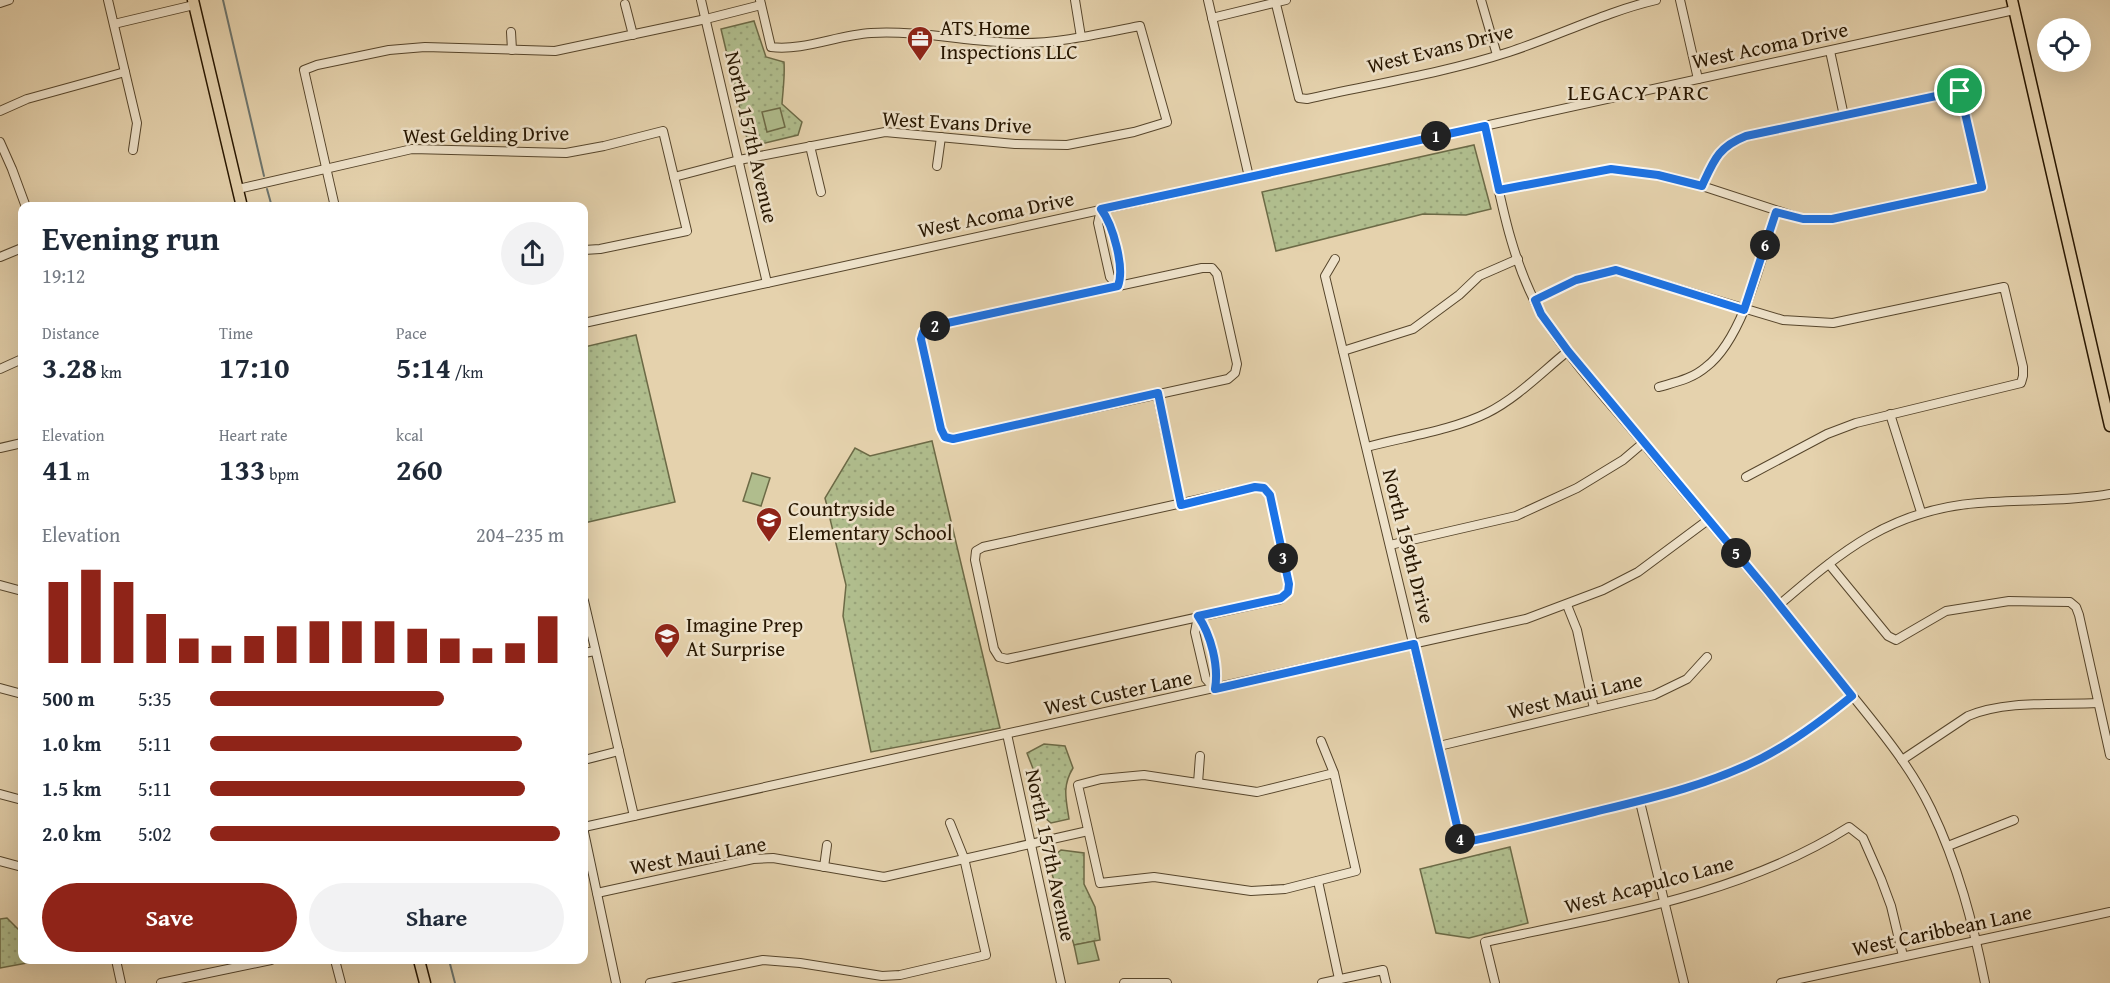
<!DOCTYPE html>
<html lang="en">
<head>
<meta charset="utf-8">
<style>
  body { margin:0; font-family:"Gentium Book Plus",serif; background:#f2f2f3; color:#1f2937; height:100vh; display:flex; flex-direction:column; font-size:22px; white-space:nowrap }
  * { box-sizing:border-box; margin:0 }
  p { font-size:20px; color:#747a83 }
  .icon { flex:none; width:33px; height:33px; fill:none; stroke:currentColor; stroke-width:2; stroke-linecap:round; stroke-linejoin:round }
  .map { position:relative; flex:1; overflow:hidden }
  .sheet { position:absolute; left:18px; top:202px; width:570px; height:762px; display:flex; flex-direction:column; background:#fff; border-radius:12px; box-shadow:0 6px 24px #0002 }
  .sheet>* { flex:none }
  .controls { position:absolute; left:2037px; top:18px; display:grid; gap:12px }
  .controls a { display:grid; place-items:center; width:54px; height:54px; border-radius:50%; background:#fff; box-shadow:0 6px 24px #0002; font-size:30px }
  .pin { position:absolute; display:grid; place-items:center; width:51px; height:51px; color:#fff; margin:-26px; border:3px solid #fff; border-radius:50%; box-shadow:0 2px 6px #0007 }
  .km { position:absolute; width:30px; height:30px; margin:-15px; border-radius:50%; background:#222; color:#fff; font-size:16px; line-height:30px; text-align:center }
  .round { display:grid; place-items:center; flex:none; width:63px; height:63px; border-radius:32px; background:#f2f2f3 }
  .overview { display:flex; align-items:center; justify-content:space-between; height:102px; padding:0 24px }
  h1 { font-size:33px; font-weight:800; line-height:45px }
  .metrics { display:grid; grid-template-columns:repeat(3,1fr); gap:9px; height:102px; padding:6px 24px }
  .metrics div { display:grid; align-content:center }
  .metrics b { font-size:30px; font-weight:800 }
  .metrics small { font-size:16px; font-weight:400 }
  .metrics p { font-size:16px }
  .chart { height:168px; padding:12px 24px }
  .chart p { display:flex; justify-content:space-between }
  .chart svg { width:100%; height:108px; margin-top:6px; stroke:#8f2418; stroke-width:6 }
  .button { display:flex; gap:12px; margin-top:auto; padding:12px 24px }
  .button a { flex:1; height:69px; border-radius:36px; background:#8f2418; color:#fff; font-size:24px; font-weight:800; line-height:69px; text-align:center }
  .button a+a { background:#f2f2f3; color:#1f2937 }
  ul { padding:0 24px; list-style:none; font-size:20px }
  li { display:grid; grid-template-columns:96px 72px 1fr; align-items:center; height:45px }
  li i { height:15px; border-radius:8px; background:#8f2418 }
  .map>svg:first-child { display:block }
  .grass { fill:url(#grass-dots); stroke:#6c6a46; stroke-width:1.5 }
  .garden { fill:#b0bd8d; stroke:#6c6a46; stroke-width:1.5 }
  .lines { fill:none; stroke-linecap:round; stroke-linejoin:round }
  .stream { stroke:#6d756e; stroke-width:2 }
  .minor-casing { stroke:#56452b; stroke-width:10 }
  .major-casing { stroke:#271600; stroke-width:13 }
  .minor { stroke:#eee2ca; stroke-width:8 }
  .major { stroke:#e5d2ad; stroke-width:10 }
  .route-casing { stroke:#fff; stroke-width:12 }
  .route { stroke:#1a73e8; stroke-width:8 }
  .labels { text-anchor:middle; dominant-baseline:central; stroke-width:5; stroke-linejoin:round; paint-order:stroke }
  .poi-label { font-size:21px; fill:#271600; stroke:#eee2ca; text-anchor:start }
  .street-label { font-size:21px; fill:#271600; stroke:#eee2ca }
  .neighbourhood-label { font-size:22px; letter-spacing:1.5px; fill:#271600; stroke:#eee2ca }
</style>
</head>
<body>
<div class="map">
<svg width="2110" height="983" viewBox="0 0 2110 983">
  <defs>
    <pattern id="grass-dots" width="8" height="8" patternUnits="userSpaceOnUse" patternTransform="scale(1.5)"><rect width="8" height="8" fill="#b0bd8d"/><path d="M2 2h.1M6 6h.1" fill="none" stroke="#97a278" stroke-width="1.8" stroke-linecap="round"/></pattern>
  </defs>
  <rect width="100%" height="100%" fill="#e5d2ad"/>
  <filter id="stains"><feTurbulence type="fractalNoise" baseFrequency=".00333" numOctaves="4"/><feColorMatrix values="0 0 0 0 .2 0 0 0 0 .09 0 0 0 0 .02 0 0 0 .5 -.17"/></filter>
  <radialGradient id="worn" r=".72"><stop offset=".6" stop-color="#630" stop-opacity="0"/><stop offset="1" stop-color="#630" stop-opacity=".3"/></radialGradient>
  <g class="grass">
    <path d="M754,21l12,36 18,5c1,15 -1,27 -2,42l20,18 -4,13 -49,12 -28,-118z"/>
    <path d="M1474,145l17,64 -25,6 -43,-1 -147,37 -14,-59z"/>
    <path d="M636,335l39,167 -91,21v-176z"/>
    <path d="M932,441l68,287 -129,24 -28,-136 3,-31 -21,-87 30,-50 15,8z"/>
    <path d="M1044,744l21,2 8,22c-11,18 -7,31 -4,51l-18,4 -12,-10 -2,-34 -10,-26z"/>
    <path d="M1510,847l18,76 -59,15 -33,-5 -16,-64z"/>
    <path d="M1061,850l23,3v31l11,23 5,33 -26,5 -26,-84z"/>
    <path d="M7,918l15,15v27h21l-43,8v-49z"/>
  </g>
  <g class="garden">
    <path d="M780,108l5,19 -18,5 -5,-20z"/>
    <path d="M752,473l18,5 -9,28 -18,-5z"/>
    <path d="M1094,941l5,19 -21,4 -4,-19z"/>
  </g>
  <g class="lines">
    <g class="stream">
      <path d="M223,0l41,176"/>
      <path d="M267,189l5,18"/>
      <path d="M449,960l6,23"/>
    </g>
    <g class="minor-casing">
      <g id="minor">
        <path d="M108,0l29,123 -4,27"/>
        <path d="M701,0l66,283"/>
        <path d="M1075,0l6,37"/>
        <path d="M1208,0l41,177"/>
        <path d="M1275,0l24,98 8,1c67,-15 137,-26 202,-47 49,-16 96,-40 147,-52"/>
        <path d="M1481,0l16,55"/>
        <path d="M1680,0l18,79"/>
        <path d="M0,3l9,-3"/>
        <path d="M625,4l8,31"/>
        <path d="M1212,18l74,-18"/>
        <path d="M114,24l80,-19"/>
        <path d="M511,32l1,18"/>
        <path d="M1830,51l14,65"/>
        <path d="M0,111l27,-12 98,-27"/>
        <path d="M1485,126c14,63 24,132 57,189 28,46 73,93 107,135 61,73 122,145 182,219 35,45 75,88 100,140 27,56 42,114 54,174"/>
        <path d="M0,142l12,27 14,38"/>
        <path d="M810,146l11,46"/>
        <path d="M937,166l4,-29"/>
        <path d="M674,177l65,-17 146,-28 130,12 52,1 67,-13 33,-10 -27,-96c-38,7 -78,17 -118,17 -50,0 -101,-13 -151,-10 -34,2 -67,18 -100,14l-11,-47"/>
        <path d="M238,189l174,-40 154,4 38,-7 59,-15 24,100 -87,18 -16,1"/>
        <path d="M1499,190l112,-21 47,6 44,11 101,33h29l150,-32 -22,-96 -214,45c-28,11 -32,24 -44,50"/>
        <path d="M335,207l-31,-137 13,-5 72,-15 36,-3 130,4 151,-32 55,-14"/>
        <path d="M1101,209l-3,14 12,54 8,9"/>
        <path d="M1101,209c12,16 24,59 17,77"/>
        <path d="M0,257l22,-9"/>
        <path d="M1335,259l-10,17 136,567c45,-9 89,-20 133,-31 58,-14 115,-27 168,-54 33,-17 62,-39 90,-62"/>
        <path d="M1202,268h10l5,6 20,90 -2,9 -7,6 -275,60 -8,-2 -4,-8 -20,-90 2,-7 6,-5z"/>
        <path d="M1535,300l41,-20 40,-10 167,50 50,3 171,-36 19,80v9l-2,7 -165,40 -29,11 -81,43"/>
        <path d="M584,323l1430,-313"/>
        <path d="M1343,351l70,-22 46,-34 20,-19 39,-17"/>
        <path d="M0,369l22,-10"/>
        <path d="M1659,387c17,-5 33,-8 47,-20 38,-29 56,-111 70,-156"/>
        <path d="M1157,393l24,112"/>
        <path d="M1890,414l31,98"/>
        <path d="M1367,447c37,-10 86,-17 120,-34 30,-15 55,-41 81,-62"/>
        <path d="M0,448l22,-5"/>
        <path d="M1255,487l10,1 5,7 19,89 -1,8 -7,7 -274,60 -8,-2 -5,-8 -19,-89 1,-9 7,-4z"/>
        <path d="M1390,545l126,-29 61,-28 46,-28 20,-17"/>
        <path d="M1829,564l59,72 8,4 50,-29 63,-10 61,1 6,5 3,8 31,140"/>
        <path d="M0,585l22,6"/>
        <path d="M584,601l50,215"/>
        <path d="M1567,605l10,25 17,79"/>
        <path d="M1779,605c64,-55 112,-95 199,-102 44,-4 89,-1 132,-9"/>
        <path d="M1198,616l-3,16 11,47 9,10"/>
        <path d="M1198,617c13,19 21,49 17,72"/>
        <path d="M584,653l11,-2"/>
        <path d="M0,688l22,6"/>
        <path d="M1007,734l54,249"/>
        <path d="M1321,741l13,32 22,98 -71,18 -34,2 -97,-14 -54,6 -22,-98 23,-6 43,-4 113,17 77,-19"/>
        <path d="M1439,746l215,-51 33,-16 20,-22"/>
        <path d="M584,760l35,-9"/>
        <path d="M1902,760l66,-44c38,-16 89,-11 130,-13"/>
        <path d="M1198,783l2,-27"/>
        <path d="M0,794l22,6"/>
        <path d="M1640,802l44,181"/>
        <path d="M584,827l942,-208 77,-29 35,-18 70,-52"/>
        <path d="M584,832l32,151"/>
        <path d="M1948,846l66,-26"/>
        <path d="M0,861l22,6"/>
        <path d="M824,867l3,-22"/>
        <path d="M1318,881l21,98"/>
        <path d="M597,893l156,-34 20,-1 111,19 204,-46"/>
        <path d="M116,960l5,23"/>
        <path d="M335,960l6,23"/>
        <path d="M161,983l110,-23"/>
        <path d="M650,983l113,-23 37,3 82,13 18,-1 86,-20 -22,-97 -14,-35"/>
        <path d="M1124,983h43"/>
        <path d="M1322,983l61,-13 3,13"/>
        <path d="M1495,983l-10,-41c124,-27 255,-46 364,-115l14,11 18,41 10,27 12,50"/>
        <path d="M1781,983l329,-71"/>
      </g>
    </g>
    <g class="major-casing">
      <g id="major">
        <path d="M193,0l49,207"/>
        <path d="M2012,0l98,426"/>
        <path d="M419,960l6,23"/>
      </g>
    </g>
    <use href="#minor" class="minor"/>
    <use href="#major" class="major"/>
  </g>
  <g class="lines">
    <g class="route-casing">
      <path id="route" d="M1960,91l22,96 -150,32h-29l-27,-7 -32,98 -128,-40 -40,10 -41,20 6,14 27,37 200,240 84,105c-28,23 -57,45 -90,62 -53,27 -110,40 -168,54 -44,11 -88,22 -133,31l-47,-199 -199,45c4,-23 -4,-54 -17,-73l83,-18 7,-6 1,-8 -19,-89 -6,-7 -9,-1 -74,18 -23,-112 -205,46 -8,-2 -4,-8 -20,-90 2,-7 6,-5 189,-41c7,-18 -5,-61 -17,-77l384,-83 14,64 112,-21 47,6 44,11c12,-26 16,-39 44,-50z"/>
    </g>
    <use href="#route" class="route"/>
  </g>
  <defs>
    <g id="office-pin" transform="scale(1.35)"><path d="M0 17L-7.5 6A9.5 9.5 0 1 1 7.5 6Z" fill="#8f2418" stroke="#eee2ca"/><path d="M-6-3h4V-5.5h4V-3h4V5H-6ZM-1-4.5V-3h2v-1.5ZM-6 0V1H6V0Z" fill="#fff"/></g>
    <g id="school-pin" transform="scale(1.35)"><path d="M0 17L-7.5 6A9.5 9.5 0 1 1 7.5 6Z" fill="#8f2418" stroke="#eee2ca"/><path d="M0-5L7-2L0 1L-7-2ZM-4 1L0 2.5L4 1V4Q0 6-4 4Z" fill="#fff"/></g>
  </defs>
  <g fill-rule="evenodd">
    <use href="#office-pin" x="920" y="39"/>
    <use href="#school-pin" x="769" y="520"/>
    <use href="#school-pin" x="667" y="636"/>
  </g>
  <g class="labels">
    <g class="poi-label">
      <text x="940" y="27">ATS Home<tspan x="940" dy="24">Inspections LLC</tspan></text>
      <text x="788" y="508">Countryside<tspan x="788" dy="24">Elementary School</tspan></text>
      <text x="686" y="624">Imagine Prep<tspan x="686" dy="24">At Surprise</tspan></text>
    </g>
    <g class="street-label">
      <text transform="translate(1770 45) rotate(-12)">West Acoma Drive</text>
      <text transform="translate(1440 48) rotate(-14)">West Evans Drive</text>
      <text transform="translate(957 122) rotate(3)">West Evans Drive</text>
      <text transform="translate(486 134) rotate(-1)">West Gelding Drive</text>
      <text transform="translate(752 137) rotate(77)">North 157th Avenue</text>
      <text transform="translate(996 214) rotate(-12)">West Acoma Drive</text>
      <text transform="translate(1409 546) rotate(76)">North 159th Drive</text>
      <text transform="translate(1118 692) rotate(-12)">West Custer Lane</text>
      <text transform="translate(1575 695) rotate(-14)">West Maui Lane</text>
      <text transform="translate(698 855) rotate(-10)">West Maui Lane</text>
      <text transform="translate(1051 855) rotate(78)">North 157th Avenue</text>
      <text transform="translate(1649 884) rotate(-15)">West Acapulco Lane</text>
      <text transform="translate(1942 930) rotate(-12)">West Caribbean Lane</text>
    </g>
    <g class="neighbourhood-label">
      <text x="1639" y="92">LEGACY PARC</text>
    </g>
  </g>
  <rect width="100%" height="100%" filter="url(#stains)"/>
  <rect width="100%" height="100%" fill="url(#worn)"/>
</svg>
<div class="controls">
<a><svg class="icon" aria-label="locate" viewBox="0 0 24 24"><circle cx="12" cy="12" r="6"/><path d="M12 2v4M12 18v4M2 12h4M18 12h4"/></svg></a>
</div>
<div class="pin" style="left:1960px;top:91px;background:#1e9e55"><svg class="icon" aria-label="arrive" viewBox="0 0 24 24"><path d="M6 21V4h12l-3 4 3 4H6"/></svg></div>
<b class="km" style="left:1436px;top:136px">1</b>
<b class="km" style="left:935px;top:326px">2</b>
<b class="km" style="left:1283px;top:558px">3</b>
<b class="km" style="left:1460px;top:839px">4</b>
<b class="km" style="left:1736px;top:553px">5</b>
<b class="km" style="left:1765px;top:245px">6</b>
<section class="sheet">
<div class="overview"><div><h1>Evening run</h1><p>19:12</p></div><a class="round"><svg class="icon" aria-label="share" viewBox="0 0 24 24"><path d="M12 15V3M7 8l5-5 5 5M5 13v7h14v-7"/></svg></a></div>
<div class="metrics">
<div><p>Distance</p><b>3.28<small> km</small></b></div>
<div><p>Time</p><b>17:10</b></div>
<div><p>Pace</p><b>5:14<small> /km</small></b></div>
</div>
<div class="metrics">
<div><p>Elevation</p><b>41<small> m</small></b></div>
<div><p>Heart rate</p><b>133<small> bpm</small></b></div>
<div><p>kcal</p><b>260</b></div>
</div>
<div class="chart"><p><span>Elevation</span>204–235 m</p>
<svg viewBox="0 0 160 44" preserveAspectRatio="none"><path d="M5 44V11M15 44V6M25 44V11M35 44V24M45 44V34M55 44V37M65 44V33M75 44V29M85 44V27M95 44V27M105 44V27M115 44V30M125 44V34M135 44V38M145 44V36M155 44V25"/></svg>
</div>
<ul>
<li><b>500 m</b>5:35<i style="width:66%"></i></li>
<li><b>1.0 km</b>5:11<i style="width:88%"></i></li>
<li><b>1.5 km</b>5:11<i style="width:89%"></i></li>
<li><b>2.0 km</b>5:02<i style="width:99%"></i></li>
</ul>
<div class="button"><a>Save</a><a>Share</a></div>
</section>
</div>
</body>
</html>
